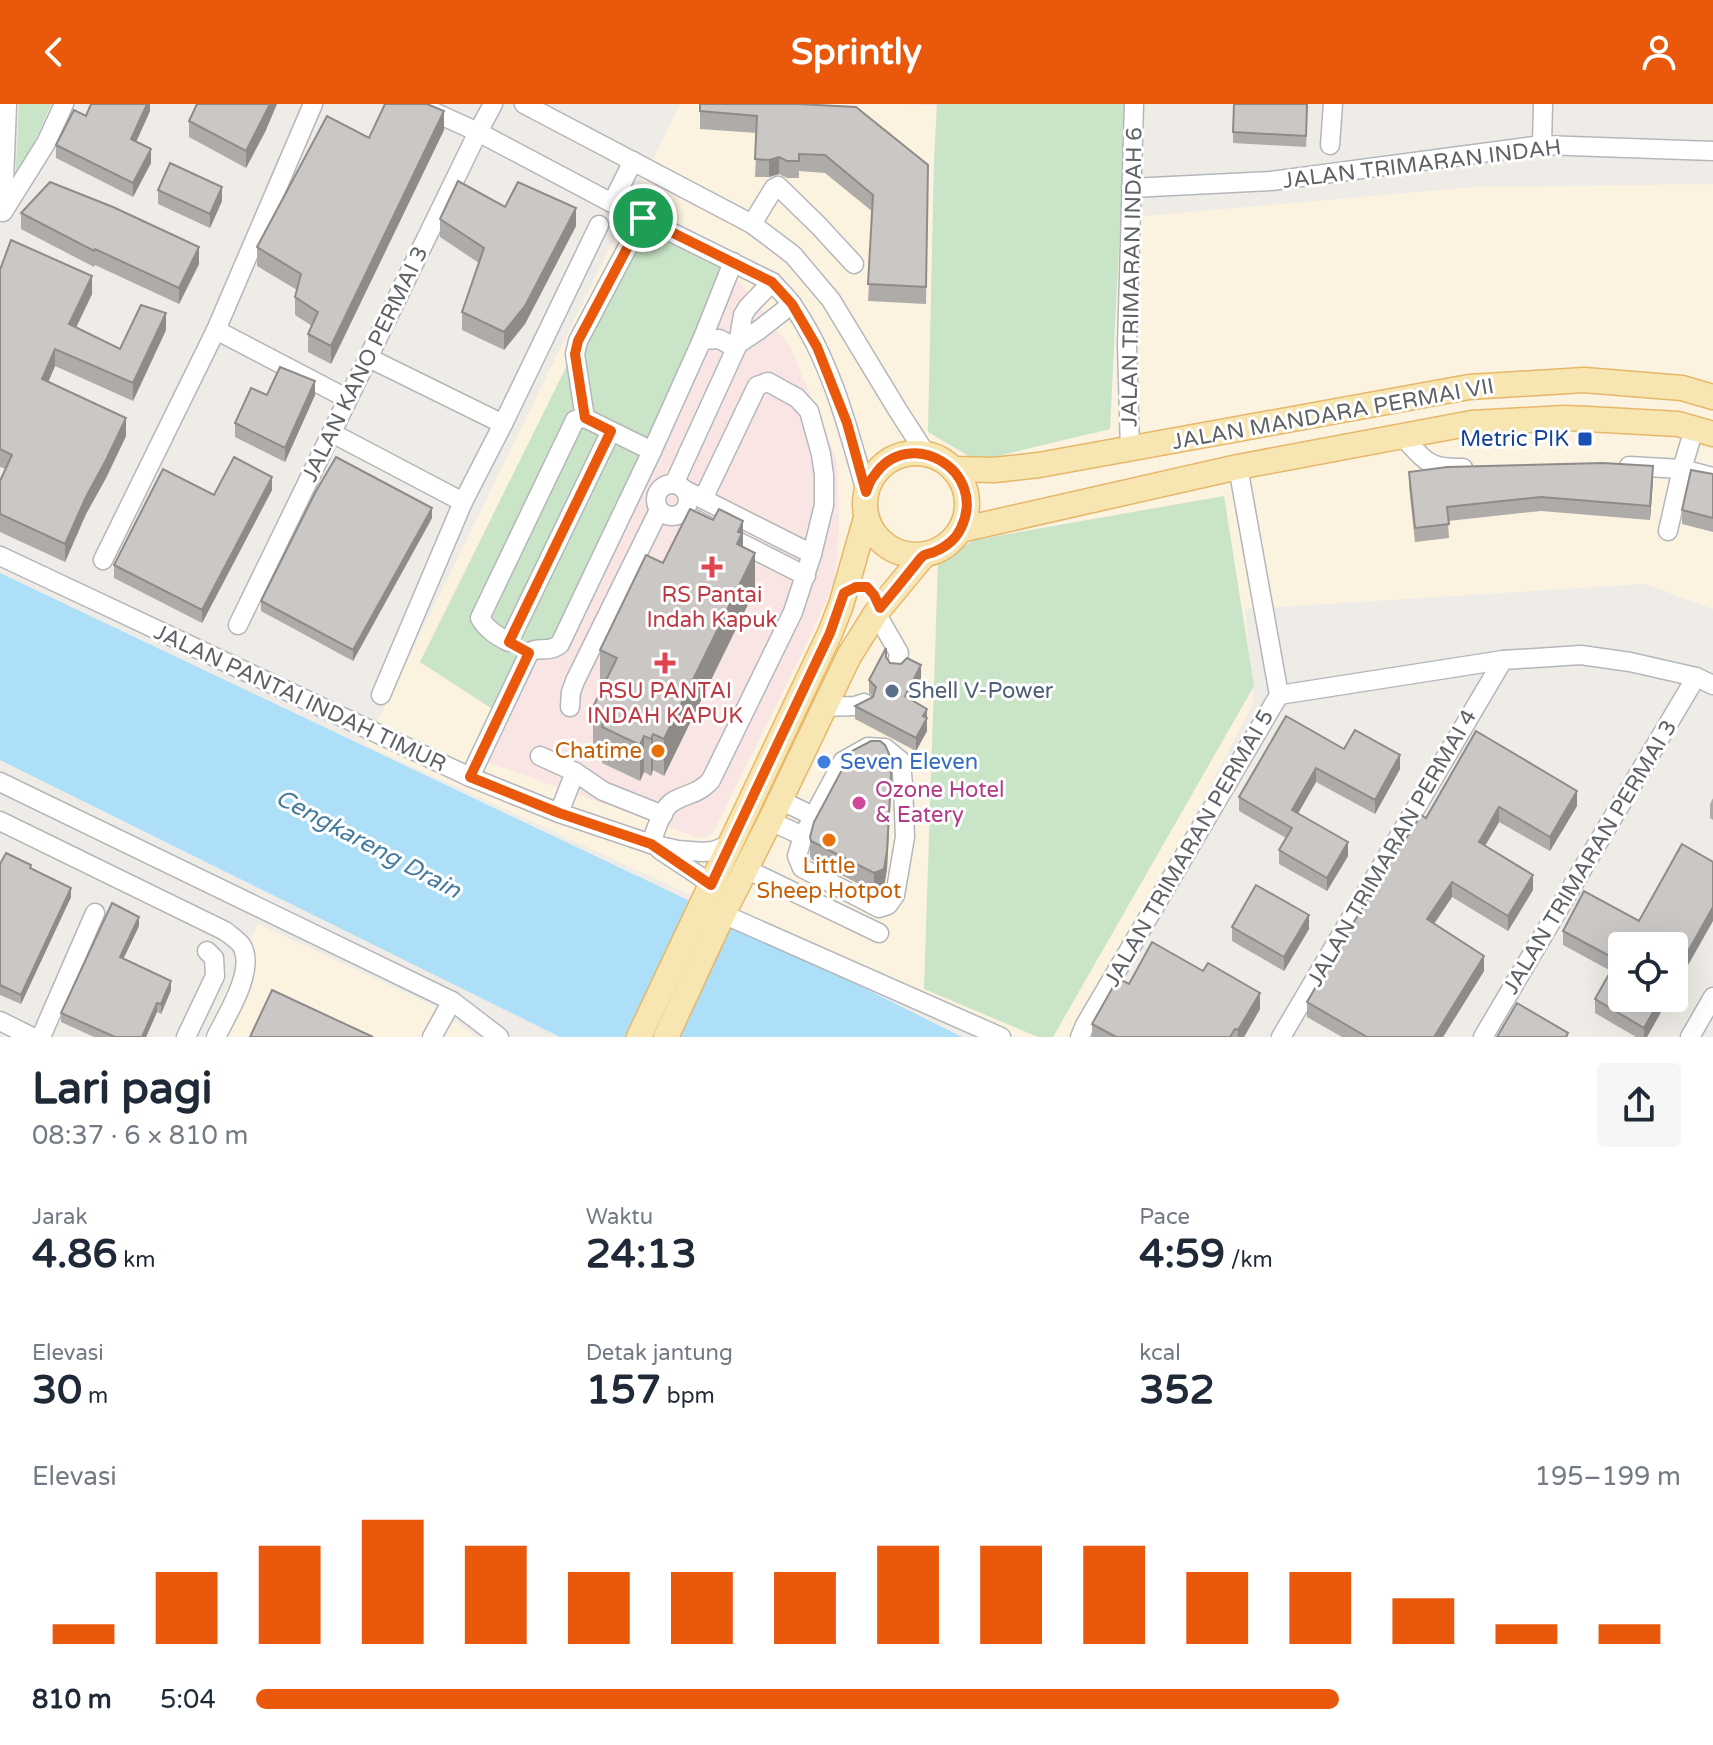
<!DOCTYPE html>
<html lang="id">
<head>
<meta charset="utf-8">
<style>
  body { margin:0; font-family:"Varela Round",sans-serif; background:#f6f6f7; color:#1f2937; height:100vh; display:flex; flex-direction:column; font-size:30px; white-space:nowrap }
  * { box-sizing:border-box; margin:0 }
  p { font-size:26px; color:#747a83 }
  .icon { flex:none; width:44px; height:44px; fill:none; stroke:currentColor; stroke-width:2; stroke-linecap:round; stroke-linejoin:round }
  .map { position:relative; height:933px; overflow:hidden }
  .panel { display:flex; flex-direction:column; background:#fff; flex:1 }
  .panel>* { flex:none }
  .fabs { position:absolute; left:1608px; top:828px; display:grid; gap:16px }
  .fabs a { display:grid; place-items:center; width:80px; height:80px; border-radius:8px; background:#fff; box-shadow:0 8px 32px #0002; font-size:40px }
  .pin { position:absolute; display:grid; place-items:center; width:68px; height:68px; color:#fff; margin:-34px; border:4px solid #fff; border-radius:50%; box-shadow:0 2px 8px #0007 }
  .round { display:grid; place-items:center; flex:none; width:84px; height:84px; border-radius:8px; background:#f6f6f7 }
  .headline { display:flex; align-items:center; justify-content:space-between; height:136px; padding:0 32px }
  h1 { font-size:44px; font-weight:800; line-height:60px }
  .figures { display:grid; grid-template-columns:repeat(3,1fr); gap:12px; height:136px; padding:8px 32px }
  .figures div { display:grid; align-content:center }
  .figures b { font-size:40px; font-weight:800 }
  .figures small { font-size:22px; font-weight:400 }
  .figures p { font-size:22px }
  .chart { height:224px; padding:16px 32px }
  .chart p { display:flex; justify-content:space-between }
  .chart svg { width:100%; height:144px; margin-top:8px; stroke:#ea580c; stroke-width:6 }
  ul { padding:0 32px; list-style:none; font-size:26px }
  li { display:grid; grid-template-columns:128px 96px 1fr; align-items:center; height:60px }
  li i { height:20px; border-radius:10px; background:#ea580c }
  header { display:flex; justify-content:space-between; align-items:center; height:104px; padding:0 32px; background:#ea580c; color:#fff; font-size:36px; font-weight:800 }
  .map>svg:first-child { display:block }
  .commercial { fill:#fbf2e0 }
  .medical { fill:#fae5e5 }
  .green { fill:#c9e4c6 }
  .water { fill:#aedff8 }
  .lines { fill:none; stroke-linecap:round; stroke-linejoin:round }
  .minor-casing { stroke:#b4b7ba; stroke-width:21 }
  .major-casing { stroke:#e6b769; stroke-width:27 }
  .minor { stroke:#fff; stroke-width:18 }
  .major { stroke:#f8e6b2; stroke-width:24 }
  .wall { fill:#afaba9 }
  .shaded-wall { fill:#8e8b89 }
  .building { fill:#cbc7c4; stroke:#8e8b89; stroke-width:2 }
  .route-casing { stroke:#fff; stroke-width:16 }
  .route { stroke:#ea580c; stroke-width:10 }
  .transit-dot { fill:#1a4fb4; stroke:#fff; stroke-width:3 }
  .health-dot { fill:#e0444e; stroke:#fff; stroke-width:3 }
  .service-dot { fill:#5c6f8a; stroke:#fff; stroke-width:3 }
  .food-dot { fill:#e8710a; stroke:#fff; stroke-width:3 }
  .shop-dot { fill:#3f7fe0; stroke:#fff; stroke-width:3 }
  .hotel-dot { fill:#d1479c; stroke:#fff; stroke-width:3 }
  .labels { text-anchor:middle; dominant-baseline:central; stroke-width:6; stroke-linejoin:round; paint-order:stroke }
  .street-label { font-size:22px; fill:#5e6266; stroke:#fff }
  .transit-label { font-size:22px; fill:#164399; stroke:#fff; text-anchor:end }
  .health-label { font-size:22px; fill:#be3a42; stroke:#fff }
  .service-label { font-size:22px; fill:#4e5e75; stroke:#fff; text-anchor:start }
  .food-label { font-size:22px; fill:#c56008; stroke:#fff; text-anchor:end }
  .shop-label { font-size:22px; fill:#366cbe; stroke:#fff; text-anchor:start }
  .hotel-label { font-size:22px; fill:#b23c85; stroke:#fff; text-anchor:start }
  .water-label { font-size:24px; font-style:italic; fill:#477ca1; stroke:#fff }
</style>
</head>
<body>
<header><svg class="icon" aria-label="back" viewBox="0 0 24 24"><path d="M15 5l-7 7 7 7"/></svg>Sprintly<svg class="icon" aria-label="person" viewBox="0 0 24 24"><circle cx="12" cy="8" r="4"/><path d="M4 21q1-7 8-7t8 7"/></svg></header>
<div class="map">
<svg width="1713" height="933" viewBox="0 0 1713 933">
  <rect width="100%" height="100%" fill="#efece7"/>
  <g class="commercial">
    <path d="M680,0h226l52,3 5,125 512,-45 238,-3v425l-69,-25 -399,25 8,94 -174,334h-81l-632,-292z"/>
    <path d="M258,820l172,80 47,33h-273z"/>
  </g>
  <path class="medical" d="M732,169l58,73 47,115 2,56 -1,32 -5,36 -29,64 -91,184 -8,4h-9l-225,-81 58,-111h20z"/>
  <g class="green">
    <path d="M19,0h32l-36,83z"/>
    <path d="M937,0h189l-16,325 -133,32 -49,-29 6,-272z"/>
    <path d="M637,120l95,49 -183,373 -20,-1 -35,65 -74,-48z"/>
    <path d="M1224,392l30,190 -201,351h-15l-114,-48 14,-426 36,-23z"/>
  </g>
  <path class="water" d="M0,469l690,328 272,136h-402l-560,-277z"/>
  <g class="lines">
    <g class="minor-casing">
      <g id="minor">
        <path d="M416,0l62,28 134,71 160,79c7,8 15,15 21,24 38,55 55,122 73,186"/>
        <path d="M524,0l228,120 41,31 38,45 66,109 29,45"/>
        <path d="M1330,41l3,-41"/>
        <path d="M1542,41l1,-41"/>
        <path d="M1131,84l140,-7 271,-36 171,6"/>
        <path d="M612,99l21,-42"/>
        <path d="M3,104l4,-104"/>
        <path d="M3,108l43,-69 18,-39"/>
        <path d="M752,120l22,-36 4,-2 41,40 35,38"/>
        <path d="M216,226l132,69"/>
        <path d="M702,236l31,-78"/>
        <path d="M738,240l21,-14 33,-26"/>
        <path d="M369,254l134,66"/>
        <path d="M585,314l-10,-64 3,-13 65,-123"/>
        <path d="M611,327l-102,211c-12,-6 -22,-12 -29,-24l95,-198 10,-2 67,33"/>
        <path d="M332,329l131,69"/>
        <path d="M1402,332c23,24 25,33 61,32"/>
        <path d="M1130,346l-3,-105 7,-241"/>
        <path d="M1629,362l53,3 31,8"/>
        <path d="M674,380l64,-140 5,-29 5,-8 24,-25"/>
        <circle cx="672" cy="396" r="16"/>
        <path d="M685,386l127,64"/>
        <path d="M682,409l124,63"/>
        <path d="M1668,427l14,-62 12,-40"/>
        <path d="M0,452l470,221 89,36 92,31 27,6 25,2 10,-1 16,-6"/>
        <path d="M103,456l113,-230 97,-226"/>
        <path d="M876,509l23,40 -2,13"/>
        <path d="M238,521l240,-493 15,-28"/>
        <path d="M381,591l82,-193 40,-78 96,-199"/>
        <path d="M1279,591l224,-35 78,-5 49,7 66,15 17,8"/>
        <path d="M570,603l1,-15 4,-11 84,-171"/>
        <path d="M823,603l32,-1 9,-3"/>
        <path d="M868,643l17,1 16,13 2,24 2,52 -10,58 -7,10 -9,3 -77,-40 -5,-12 6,-20 40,-75z"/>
        <path d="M540,652l35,16 28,19 60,24"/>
        <path d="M470,673l59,-124c9,-8 19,1 31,-9l92,-193 50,-111 17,-1 17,9"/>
        <path d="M0,678l452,219 47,36"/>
        <path d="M780,696l33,16"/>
        <path d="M559,709l16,-41"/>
        <path d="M0,717l225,110c6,5 15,10 18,17 11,25 -16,66 -27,89"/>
        <path d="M770,717l33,15"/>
        <path d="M651,740c4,-12 8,-27 16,-37 10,-13 30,-10 44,-27l82,-168 19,-58 12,-49v-30l-3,-21 -12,-43 -12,-13 -29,-16 -11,4 -54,113"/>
        <path d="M660,746l38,25 13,10"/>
        <path d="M746,765l133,64"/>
        <path d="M723,810l278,123"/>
        <path d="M0,917l32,16"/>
        <path d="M41,933l54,-124"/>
        <path d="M186,933l29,-61 -1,-18 -7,-7"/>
        <path d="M432,933l20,-36"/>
        <path d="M1080,933l5,-12 194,-330 -41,-228"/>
        <path d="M1281,933l222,-377"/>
        <path d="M1483,933l213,-360"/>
        <path d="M1690,933l23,-40"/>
      </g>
    </g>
    <g class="major-casing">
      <g id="major">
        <circle cx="916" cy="400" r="51"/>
        <path d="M953,365l41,1 45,-5 430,-78 115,-7 98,8 31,9"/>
        <path d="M960,426l278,-63 234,-44 92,-5 24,1 90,5 35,10"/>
        <path d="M639,933l191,-404 11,-28 25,-87"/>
        <path d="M666,933l57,-123 47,-93 79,-165 27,-43 48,-58"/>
      </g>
    </g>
    <use href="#minor" class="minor"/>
    <use href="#major" class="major"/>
  </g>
  <g class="wall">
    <path d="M150,0v7l-14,31 15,21 -18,34 -77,-39v-13l30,-29z"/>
    <path d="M798,0l130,61 -2,139 -58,-3 5,-89 -48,-39 -26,-2v7h-12l-8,-4 -10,3h-14l2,-44 -57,-4v-18z"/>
    <path d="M1308,0l-2,43 -73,-4v-11z"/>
    <path d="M189,17l77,9 -20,38 -57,-31z"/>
    <path d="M444,26l-113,234 -23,-12v-18l4,-8 -17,-11v-18l2,-7 -40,-24v-19l112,-109z"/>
    <path d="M158,86l64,11 -12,27 -52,-24z"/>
    <path d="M505,103l71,19 -51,98 -21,26 -42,-20v-18l17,-49 -39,-26v-18z"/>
    <path d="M21,109l178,51 -20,40 -84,-39 -1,2 -73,-38z"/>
    <path d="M0,166l92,24 -16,34 44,21 46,-19 -33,71 -78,-35 -7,16 78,54 -20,42 -20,36 -21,48 -65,-30v-51l6,-12 -6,-2z"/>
    <path d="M267,291h48l-30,67 -50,-25v-14z"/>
    <path d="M1409,368l244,8 -3,40 -109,-9 -93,10 1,17 -34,4 -6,-56z"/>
    <path d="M1713,370v58l-31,-8v-14z"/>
    <path d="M272,386l-70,133 -88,-45v-13l100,-70z"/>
    <path d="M432,414l-79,143 -92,-50v-10z"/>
    <path d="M743,443l12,43 -91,186 -11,-6 -2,6 -7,-4 -4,9 -38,-18v-15l-9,-5v-36l9,-19 -2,-2v-36l63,-87z"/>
    <path d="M886,553l4,6 11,1 20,14 -11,21 17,10v22l-11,20 -61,-32v-13l18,-9 -4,-4v-13z"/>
    <path d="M1476,627l101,75 -27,45 -51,-29 -14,24 48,44 -25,41 -56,-34 -18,27 50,47 -41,66h-101l-35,-20v-15l93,-154 26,-30z"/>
    <path d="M1344,645l56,20 -25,45 -59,-32 -18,31 50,43 -21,35 -48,-27v-14l7,-12 -47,-27v-14z"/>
    <path d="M891,690l-4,75 -3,18 -10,5 -63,-33 -1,-4v-18z"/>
    <path d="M1713,694v22l-3,-2v-14z"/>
    <path d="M0,760l31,4 40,29 -50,107 -21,-9z"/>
    <path d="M1639,817l-17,77h47l-22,39h-11l-41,-24v-14l16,-28 -48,-26v-14z"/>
    <path d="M139,822l-16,33 48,31 -10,24 -4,-2 -11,25h-52l-33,-15v-9z"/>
    <path d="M1232,823l77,2 -25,42 -52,-30z"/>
    <path d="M1129,880l131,25 -16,28h-152v-13z"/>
  </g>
  <g class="shaded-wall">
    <path d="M147,0h3v7l-19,42v-14z"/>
    <path d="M270,0h7l-11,26 -20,38v-17z"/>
    <path d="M444,7v19l-113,234v-18z"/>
    <path d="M151,45v14l-18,34v-14z"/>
    <path d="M779,53v17l-10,3v-17z"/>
    <path d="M222,83v14l-12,27v-14z"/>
    <path d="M576,104v18l-51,98 -21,26v-18z"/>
    <path d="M199,143v17l-20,40v-16z"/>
    <path d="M92,172v18l-23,48v-18z"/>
    <path d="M166,209v17l-33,71v-18z"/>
    <path d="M55,245v17l-13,31v-18z"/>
    <path d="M315,277v14l-30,67v-14z"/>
    <path d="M126,314v18l-20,42 -20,36 -21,48v-18l21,-47z"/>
    <path d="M1653,362v14l-3,40v-14z"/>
    <path d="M272,373v13l-70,133v-13z"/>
    <path d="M432,404v10l-79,143v-11z"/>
    <path d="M743,417v37l-6,-14 1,-12z"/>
    <path d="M755,449v37l-91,186v-37z"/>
    <path d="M921,561v13l-16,30v-12z"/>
    <path d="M927,605v22l-11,20v-13z"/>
    <path d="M653,630v36l-2,6v-37z"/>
    <path d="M644,632v36l-4,9v-36z"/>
    <path d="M1400,651v14l-25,45v-14z"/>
    <path d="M1316,664v14l-24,42v-14z"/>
    <path d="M891,672l-4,93 -3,18 -10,5v-19z"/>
    <path d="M1577,687v15l-27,45v-14z"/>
    <path d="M1499,703v15l-20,34v-14z"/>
    <path d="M1348,738v14l-21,35v-13z"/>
    <path d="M1533,771v15l-25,41v-15z"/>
    <path d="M1452,778v15l-25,37v-15z"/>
    <path d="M71,784v9l-50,107v-9z"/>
    <path d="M1713,803v14l-39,69v-14z"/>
    <path d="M1309,811v14l-25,42v-14z"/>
    <path d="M139,813v9l-19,40v-9z"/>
    <path d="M1484,852v15l-41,66h-9z"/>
    <path d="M171,877v9l-10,24v-10z"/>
    <path d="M1260,889v16l-16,28h-6v-7z"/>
    <path d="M1661,894h8l-22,39h-3v-9z"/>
    <path d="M157,899v9l-11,25h-4z"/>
  </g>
  <g class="building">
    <path d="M91,0h56l-16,35 20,10 -18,34 -77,-38 18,-35 12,6z"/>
    <path d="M197,0h73l-24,47 -57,-30z"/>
    <path d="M385,0h42l17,7 -113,235 -23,-12 10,-22 -23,-15 6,-23 -44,-27 70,-131 42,22z"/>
    <path d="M700,0h98l58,3 72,58 -2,122 -58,-3 5,-89 -48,-40 -26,-1v7h-12l-8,-4 -10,3 -14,-1 2,-43 -57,-5z"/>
    <path d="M1234,0h73l-1,32 -73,-4z"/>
    <path d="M170,59l52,24 -12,27 -52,-24z"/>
    <path d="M458,77l47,26 13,-25 58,26 -51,98 -21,26 -42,-20 22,-64 -44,-29z"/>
    <path d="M50,78l63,25 86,40 -20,41 -84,-39 -1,2 -73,-38z"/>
    <path d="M11,136l81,36 -23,48 51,25 21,-44 25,8 -33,70 -78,-34 -13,30 84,39 -20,42 -20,37 -21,47 -65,-30v-33l12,-26 -12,-6v-179z"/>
    <path d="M280,263l35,14 -30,67 -50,-25 16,-35 16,7z"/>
    <path d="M234,353l38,20 -70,133 -88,-45 49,-96 51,26z"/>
    <path d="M336,353l96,51 -79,142 -92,-49 55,-110z"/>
    <path d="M1603,359l50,3 -3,40 -109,-9 -94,10 2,17 -34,4 -6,-56 38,-5z"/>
    <path d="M1691,366l22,4v44l-31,-8z"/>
    <path d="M690,405l23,11 6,-11 24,12 -5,11 4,1 -5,11 18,9 -91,186 -11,-5 -2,5 -7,-3 -4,9 -38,-18 6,-13 -15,-7 24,-49 -17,-8 46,-95 17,8z"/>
    <path d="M886,544v9l4,6 11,1 6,-6 14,7 -16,31 22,13 -4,7 4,2 -11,20 -61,-32 18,-9 3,-10 -7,-7z"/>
    <path d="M1286,612l58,33 11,-19 45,25 -25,45 -59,-32 -24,42 56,32 -21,36 -48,-28 13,-22 -53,-31z"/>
    <path d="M1476,627l101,60 -27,46 -51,-30 -20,35 54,33 -25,41 -56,-34 -25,37 57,37 -50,81h-67l-60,-35 91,-155 2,1 21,-33 5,3z"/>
    <path d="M871,637h9l5,4 5,11 1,20 -4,75 -3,18 -10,4 -63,-32 -1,-4 4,-15 38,-71z"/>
    <path d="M1682,740l31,18v45l-39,69v-30h-52v52h39l-17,30 -49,-29 22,-39 -54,-29 21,-40 55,30z"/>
    <path d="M6,749l25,12 -1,3 41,20 -50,107 -21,-10v-121z"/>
    <path d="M1256,781l53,30 -25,42 -52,-30z"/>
    <path d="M112,799l27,14 -19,40 51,24 -10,23 -4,-1 -15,34h-27l-54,-24z"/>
    <path d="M1152,838l51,29 5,-8 52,30 -22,37 -3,-1 -5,8h-114l-24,-13 26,-46 11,6z"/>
    <path d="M272,886l101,47h-123z"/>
    <path d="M1517,899l51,30 -2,4h-69z"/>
  </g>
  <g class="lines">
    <g class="route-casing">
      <path id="route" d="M643,114l129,64 20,22 25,43 30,76 19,69c2,-5 4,-12 8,-16 34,-52 115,-6 87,52 -5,11 -15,19 -27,24 -2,1 -9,2 -11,4 -4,3 -8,10 -12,14 -10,13 -21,26 -31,38l-6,-13 -7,-8h-11l-12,6 -14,40 -119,252 -60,-41 -92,-31 -89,-36 59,-124 -20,-11 102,-211 -26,-13 -10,-64 3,-13z"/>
    </g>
    <use href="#route" class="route"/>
  </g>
  <rect class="transit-dot" x="1577" y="327" width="16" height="16" rx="4"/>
  <g class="health-dot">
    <path d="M708 451h8v8h8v8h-8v8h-8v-8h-8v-8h8z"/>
    <path d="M661 547h8v8h8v8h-8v8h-8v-8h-8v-8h8z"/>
  </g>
  <circle class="service-dot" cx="892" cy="587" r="8"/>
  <g class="food-dot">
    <circle cx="658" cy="647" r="8"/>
    <circle cx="829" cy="736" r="8"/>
  </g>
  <circle class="shop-dot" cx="824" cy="658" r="8"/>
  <circle class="hotel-dot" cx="859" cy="699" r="8"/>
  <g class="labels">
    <g class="street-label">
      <text transform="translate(1422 60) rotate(-7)">JALAN TRIMARAN INDAH</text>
      <text transform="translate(1132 173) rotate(-89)">JALAN TRIMARAN INDAH 6</text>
      <text transform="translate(365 260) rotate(-64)">JALAN KANO PERMAI 3</text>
      <text transform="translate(1333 310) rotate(-10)">JALAN MANDARA PERMAI VII</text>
      <text transform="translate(300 594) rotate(25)">JALAN PANTAI INDAH TIMUR</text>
      <text transform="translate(1189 744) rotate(-60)">JALAN TRIMARAN PERMAI 5</text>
      <text transform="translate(1392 744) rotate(-60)">JALAN TRIMARAN PERMAI 4</text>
      <text transform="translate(1590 753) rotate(-59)">JALAN TRIMARAN PERMAI 3</text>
    </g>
    <g class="transit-label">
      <text x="1569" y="335">Metric PIK</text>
    </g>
    <g class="health-label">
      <text x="712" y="491">RS Pantai<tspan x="712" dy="25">Indah Kapuk</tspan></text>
      <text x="665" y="587">RSU PANTAI<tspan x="665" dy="25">INDAH KAPUK</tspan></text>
    </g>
    <g class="service-label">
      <text x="908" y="587">Shell V-Power</text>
    </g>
    <g class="food-label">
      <text x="642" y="647">Chatime</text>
      <text x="829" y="762" text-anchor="middle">Little<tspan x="829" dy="25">Sheep Hotpot</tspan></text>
    </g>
    <g class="shop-label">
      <text x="840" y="658">Seven Eleven</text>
    </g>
    <g class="hotel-label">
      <text x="875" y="686">Ozone Hotel<tspan x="875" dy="25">&amp; Eatery</tspan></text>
    </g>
    <g class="water-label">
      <text transform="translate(368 740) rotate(28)">Cengkareng Drain</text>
    </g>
  </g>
</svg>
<div class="fabs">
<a><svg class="icon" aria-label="locate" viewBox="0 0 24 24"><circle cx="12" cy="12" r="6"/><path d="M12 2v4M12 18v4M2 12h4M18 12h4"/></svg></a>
</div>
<div class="pin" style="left:643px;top:114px;background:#1e9e55"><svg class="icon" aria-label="arrive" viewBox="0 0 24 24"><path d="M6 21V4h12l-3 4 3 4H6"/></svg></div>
</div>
<section class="panel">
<div class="headline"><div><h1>Lari pagi</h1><p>08:37 · 6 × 810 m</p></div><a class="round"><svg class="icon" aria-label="share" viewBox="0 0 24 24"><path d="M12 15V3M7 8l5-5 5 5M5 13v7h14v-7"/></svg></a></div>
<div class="figures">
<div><p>Jarak</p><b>4.86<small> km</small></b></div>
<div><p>Waktu</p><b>24:13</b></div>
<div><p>Pace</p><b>4:59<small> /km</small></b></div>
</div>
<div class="figures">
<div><p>Elevasi</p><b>30<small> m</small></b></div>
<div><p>Detak jantung</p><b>157<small> bpm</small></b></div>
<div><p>kcal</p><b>352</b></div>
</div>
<div class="chart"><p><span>Elevasi</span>195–199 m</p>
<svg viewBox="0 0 160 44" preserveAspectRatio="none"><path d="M5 44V38M15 44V22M25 44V14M35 44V6M45 44V14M55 44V22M65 44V22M75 44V22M85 44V14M95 44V14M105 44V14M115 44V22M125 44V22M135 44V30M145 44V38M155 44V38"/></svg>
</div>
<ul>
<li><b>810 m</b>5:04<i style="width:76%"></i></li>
</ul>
</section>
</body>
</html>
